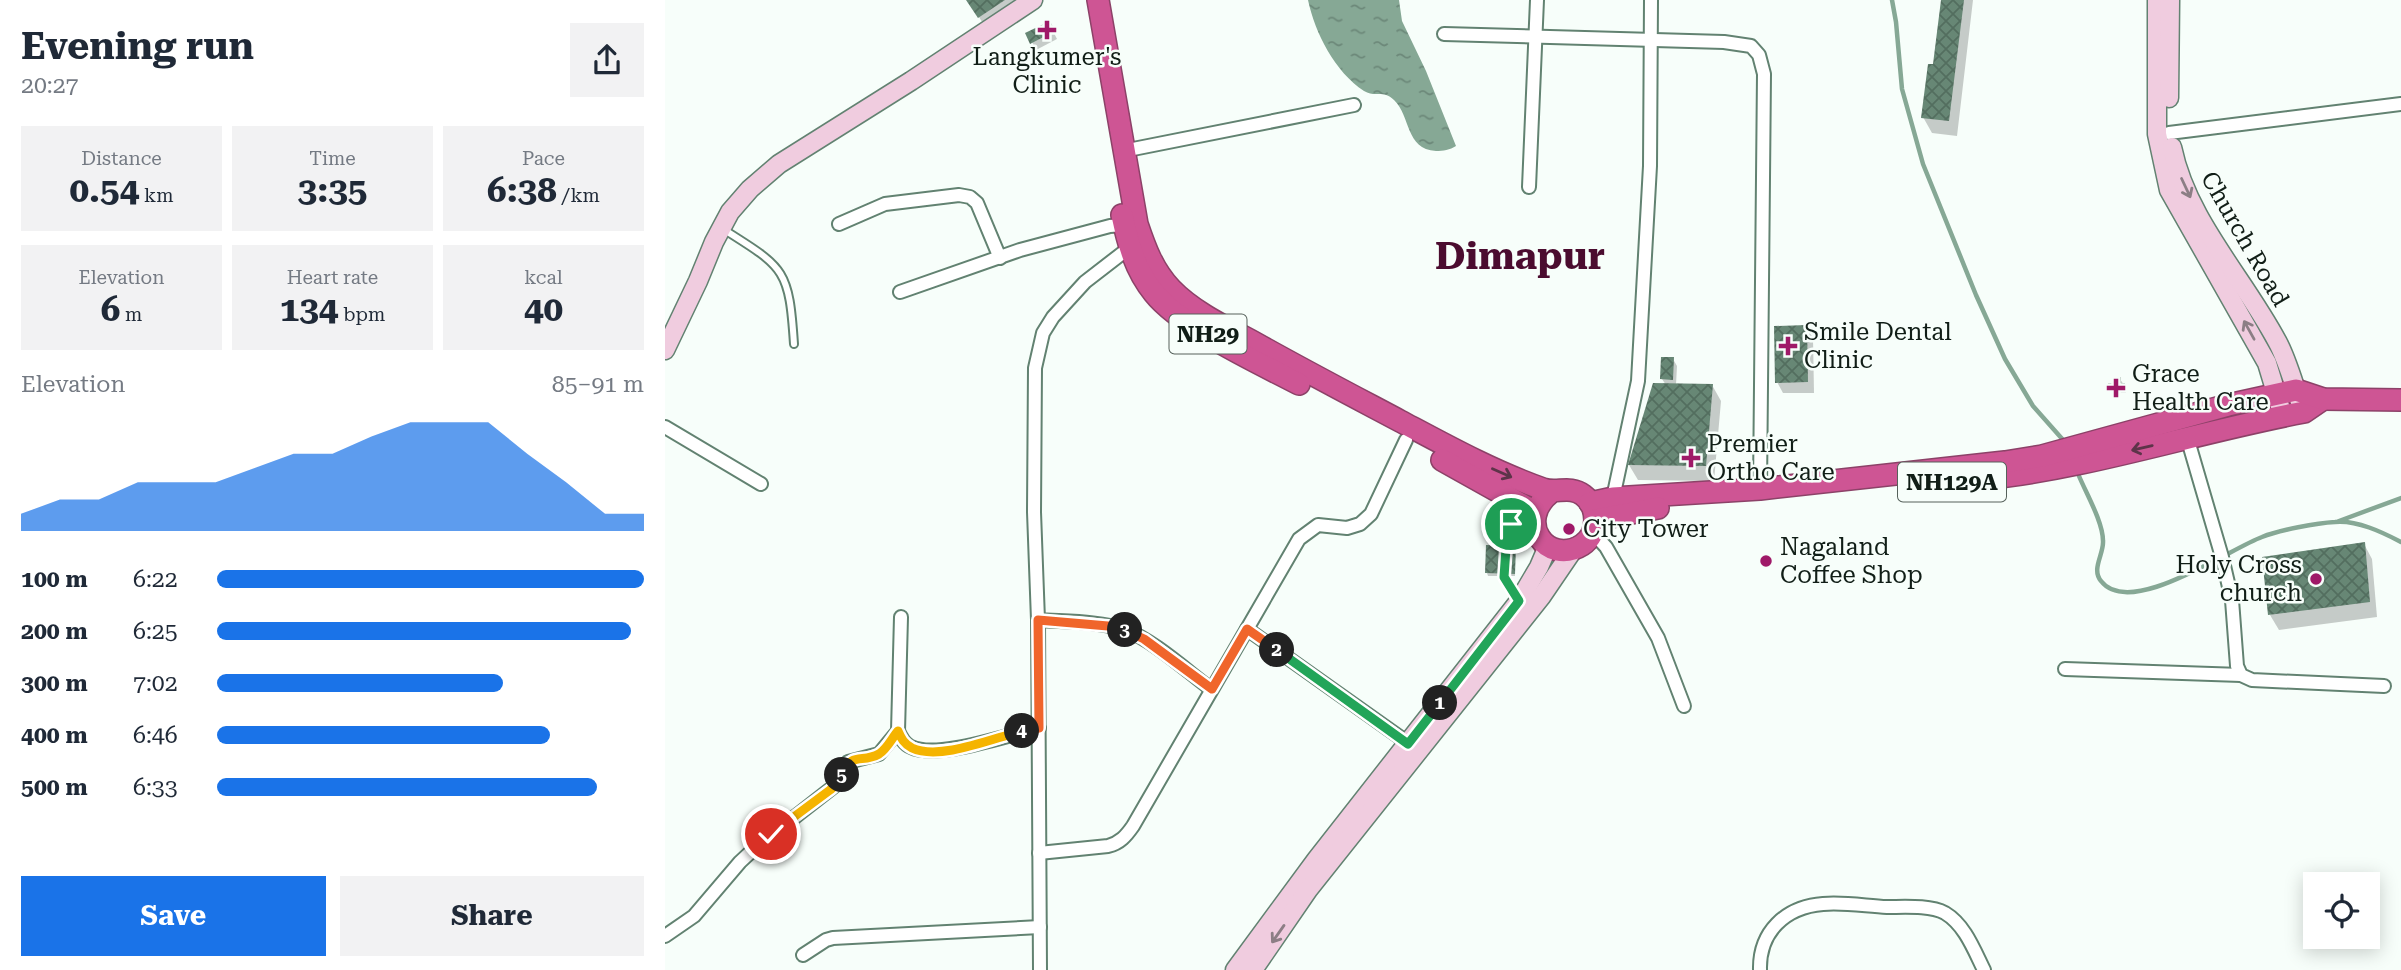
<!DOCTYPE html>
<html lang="en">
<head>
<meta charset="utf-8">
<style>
  body { margin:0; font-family:"Roboto Serif",serif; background:#f2f2f3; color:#1f2937; height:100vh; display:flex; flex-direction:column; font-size:26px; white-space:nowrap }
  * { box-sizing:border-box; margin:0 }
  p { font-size:23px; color:#747a83 }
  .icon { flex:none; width:38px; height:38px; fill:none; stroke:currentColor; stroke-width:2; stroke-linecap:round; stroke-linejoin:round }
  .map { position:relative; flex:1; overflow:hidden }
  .details { display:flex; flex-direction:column; background:#fff; width:665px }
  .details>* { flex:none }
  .buttons { position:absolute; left:1638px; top:872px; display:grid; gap:14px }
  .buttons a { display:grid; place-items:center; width:77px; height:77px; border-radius:0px; background:#fff; box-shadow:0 4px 18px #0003; font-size:35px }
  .pin { position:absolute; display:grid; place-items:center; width:60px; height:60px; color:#fff; margin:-30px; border:4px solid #fff; border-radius:50%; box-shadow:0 2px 7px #0007 }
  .km { position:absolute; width:35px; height:35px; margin:-18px; border-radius:50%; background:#222; color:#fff; font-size:19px; line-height:35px; text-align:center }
  .round { display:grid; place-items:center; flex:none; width:74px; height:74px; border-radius:0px; background:#f2f2f3 }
  .summary { display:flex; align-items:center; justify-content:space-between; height:119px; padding:0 21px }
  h1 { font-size:38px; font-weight:700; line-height:52px }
  .figures { display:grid; grid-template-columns:repeat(3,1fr); gap:10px; height:119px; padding:7px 21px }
  .figures div { display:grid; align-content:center; border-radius:0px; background:#f2f2f3; text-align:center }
  .figures b { font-size:35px; font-weight:700 }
  .figures small { font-size:19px; font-weight:400 }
  .figures p { font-size:19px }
  .chart { height:196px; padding:14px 21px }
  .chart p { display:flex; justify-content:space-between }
  .chart svg { width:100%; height:126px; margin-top:7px; fill:#1a73e8; opacity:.7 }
  .button { display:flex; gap:14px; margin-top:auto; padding:14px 21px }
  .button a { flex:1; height:80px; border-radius:0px; background:#1a73e8; color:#fff; font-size:28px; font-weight:700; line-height:80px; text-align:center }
  .button a+a { background:#f2f2f3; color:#1f2937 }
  ul { padding:0 21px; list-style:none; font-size:23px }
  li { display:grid; grid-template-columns:112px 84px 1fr; align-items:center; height:52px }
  li i { height:18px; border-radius:9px; background:#1a73e8 }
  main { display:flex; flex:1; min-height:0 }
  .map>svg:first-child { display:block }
  .water { fill:url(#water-ripples) }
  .shadow { fill:#0003 }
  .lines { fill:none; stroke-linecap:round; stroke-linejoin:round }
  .stream { stroke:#86a895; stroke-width:4.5 }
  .building { fill:url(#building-cross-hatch) }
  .lane-casing { stroke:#628271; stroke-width:10 }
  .street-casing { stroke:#628271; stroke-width:16 }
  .secondary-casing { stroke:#628271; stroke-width:21 }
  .highway-casing { stroke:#8c4268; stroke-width:24 }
  .lane { stroke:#fff; stroke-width:6 }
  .street { stroke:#fff; stroke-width:12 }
  .secondary { stroke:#f0ccdf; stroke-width:18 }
  .highway { stroke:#ce5594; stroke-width:21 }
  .oneway { stroke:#8c7e85 }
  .oneway2 { stroke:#5d3449 }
  .split-1-casing { stroke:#fff; stroke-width:14 }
  .split-2-casing { stroke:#fff; stroke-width:14 }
  .split-3-casing { stroke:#fff; stroke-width:14 }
  .split-4-casing { stroke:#fff; stroke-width:14 }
  .split-5-casing { stroke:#fff; stroke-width:14 }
  .split-6-casing { stroke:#fff; stroke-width:14 }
  .split-1 { stroke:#22a559; stroke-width:9 }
  .split-2 { stroke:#22a559; stroke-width:9 }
  .split-3 { stroke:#f0652b; stroke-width:9 }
  .split-4 { stroke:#f0652b; stroke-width:9 }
  .split-5 { stroke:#f5b400; stroke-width:9 }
  .split-6 { stroke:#f5b400; stroke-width:9 }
  .poi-dot { fill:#9f1968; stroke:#f7fefa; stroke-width:2.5 }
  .labels { text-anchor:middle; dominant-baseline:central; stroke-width:5; stroke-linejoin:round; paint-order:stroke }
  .shield { fill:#f7fefa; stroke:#56615b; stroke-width:2 }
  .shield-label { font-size:23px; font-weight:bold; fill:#111e17 }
  .poi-label { font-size:24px; fill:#111e17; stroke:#f7fefa; text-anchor:start }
  .street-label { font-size:24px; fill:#111e17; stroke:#f7fefa }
  .town-label { font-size:38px; font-weight:bold; fill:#4b0c2f; stroke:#f7fefa }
</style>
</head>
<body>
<main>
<section class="details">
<div class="summary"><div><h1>Evening run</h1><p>20:27</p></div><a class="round"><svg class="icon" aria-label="share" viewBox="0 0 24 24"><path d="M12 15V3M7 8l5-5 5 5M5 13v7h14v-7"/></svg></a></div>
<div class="figures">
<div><p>Distance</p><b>0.54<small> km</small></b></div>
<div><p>Time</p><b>3:35</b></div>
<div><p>Pace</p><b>6:38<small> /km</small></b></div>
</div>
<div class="figures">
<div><p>Elevation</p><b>6<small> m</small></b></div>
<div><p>Heart rate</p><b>134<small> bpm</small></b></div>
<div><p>kcal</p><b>40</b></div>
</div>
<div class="chart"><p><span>Elevation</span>85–91 m</p>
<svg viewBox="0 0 160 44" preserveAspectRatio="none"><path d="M0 44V38L10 33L20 33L30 27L40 27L50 27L60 22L70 17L80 17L90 11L100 6L110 6L120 6L130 17L140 27L150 38L160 38V44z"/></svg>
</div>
<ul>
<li><b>100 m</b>6:22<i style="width:100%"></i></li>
<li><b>200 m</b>6:25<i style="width:97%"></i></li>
<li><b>300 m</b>7:02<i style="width:67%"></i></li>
<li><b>400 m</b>6:46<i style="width:78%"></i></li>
<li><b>500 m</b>6:33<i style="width:89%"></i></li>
</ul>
<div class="button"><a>Save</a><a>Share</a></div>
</section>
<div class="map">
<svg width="1736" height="970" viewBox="0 0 1736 970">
  <defs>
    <pattern id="water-ripples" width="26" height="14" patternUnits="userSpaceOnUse" patternTransform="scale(1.75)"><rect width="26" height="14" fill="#86a895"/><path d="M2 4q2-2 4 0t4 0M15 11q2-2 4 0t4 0" fill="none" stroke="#6c8879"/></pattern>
    <pattern id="building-cross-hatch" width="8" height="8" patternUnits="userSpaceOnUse" patternTransform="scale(1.75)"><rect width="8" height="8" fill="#678775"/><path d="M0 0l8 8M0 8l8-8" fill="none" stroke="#536e5f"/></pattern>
  </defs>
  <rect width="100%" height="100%" fill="#f7fefa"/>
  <path class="water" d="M643,0h91l3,21 24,50 30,75c-6,4 -13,5 -20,5 -31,-2 -25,-35 -42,-51 -11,-11 -19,-2 -30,-9 -29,-19 -49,-58 -56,-91z"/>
  <g class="shadow">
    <path d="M303,0h60l-42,28z"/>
    <path d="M1278,0h30l-16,136 -25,-3 -9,-16 12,-51z"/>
    <path d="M384,23l8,16 -21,11 -8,-16z"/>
    <path d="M1141,327l7,11 1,55h-31l-6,-11z"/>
    <path d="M1008,359l4,7 -1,19h36l9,16 -7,80 -76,-1 -9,-15 25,-80h12l-4,-6z"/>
    <path d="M1455,379l6,9v5h-6v4h-3l-7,-7z"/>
    <path d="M1699,544l8,15 5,58 -98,13 -9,-15z"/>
    <path d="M850,547v29h-27l-1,-3z"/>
  </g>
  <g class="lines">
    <g class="stream">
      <path d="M1227,0l4,22 6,67 21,75 53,131 29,64 28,47 31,35"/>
      <path d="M1414,476c7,17 24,46 24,65 1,13 -12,28 -2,40 29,38 128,-32 161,-44 17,-7 55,-14 73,-15 22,-2 47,10 66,20"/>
      <path d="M1674,521l62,-23"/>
    </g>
  </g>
  <g class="building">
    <path d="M301,0h39l-27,18z"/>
    <path d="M1276,0h23l-15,121 -28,-3 7,-54h5z"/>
    <path d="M385,21l5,10 -25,13 -5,-11z"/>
    <path d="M1142,325l1,57 -33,1 -1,-57z"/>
    <path d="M996,357h13l-1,23 -13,-1z"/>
    <path d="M1447,377h9v6h4v8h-6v4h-5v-4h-6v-8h4z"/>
    <path d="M988,383l60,1 -7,82 -78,-1z"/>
    <path d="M1700,542l5,60 -102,13 -6,-58z"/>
    <path d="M821,545l30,1 -1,28 -30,-1z"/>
  </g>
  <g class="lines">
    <g class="lane-casing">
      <g id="lane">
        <path d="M58,229c62,39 66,40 71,115"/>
        <path d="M852,597l-13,-20 3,-43 12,-25"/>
      </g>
    </g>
    <g class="street-casing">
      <g id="street">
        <path d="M779,34l280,8 27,4 8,9 5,19 -4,415"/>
        <path d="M1504,133l232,-29"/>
        <path d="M458,151l231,-46"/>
        <path d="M864,187l8,-187"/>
        <path d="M174,224l46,-20 74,-9 11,2 7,6 23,55"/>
        <path d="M235,292l120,-42 90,-24 14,-1"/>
        <path d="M0,427l96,57"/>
        <path d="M1522,437l35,120 10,43 5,66 4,9 11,5 132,6"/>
        <path d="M948,498l25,-117 12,-215 1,-166"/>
        <path d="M928,533l13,14 52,91 26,68"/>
        <path d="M236,617l-3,114c3,7 6,13 13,16 27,13 98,-13 128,-19"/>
        <path d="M373,620c28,2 61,1 87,10 27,9 63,42 86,59"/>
        <path d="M582,629l161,114"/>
        <path d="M1400,669l176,6"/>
        <path d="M374,853l69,-7c12,-3 18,-10 25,-20l166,-287 19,-14 29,3 13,-4 11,-10 35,-74"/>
        <path d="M0,936l29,-20 46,-54 15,-14 82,-64 11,-22 31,-8 19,-23"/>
        <path d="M138,955l23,-15 7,-2 207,-11"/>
        <path d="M375,970l-2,-350 -4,-108 1,-144 8,-35 10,-16 32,-35 44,-34"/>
        <path d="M1095,970c-1,-38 25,-63 63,-66 20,-2 43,2 64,3 17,0 43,-2 58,6 20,12 29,37 39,57"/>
      </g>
    </g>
    <g class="secondary-casing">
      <g id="secondary">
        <path d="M1492,0v134l12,56 98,173 16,53"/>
        <path d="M1504,98l1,-98"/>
        <path d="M1507,147c15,73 71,130 105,194 10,18 16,41 23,61"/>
        <path d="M0,350l33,-69 16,-39 16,-30 20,-23 29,-25 132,-83 122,-81"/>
        <path d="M570,970l81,-110 203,-259 20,-34 9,-21"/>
        <path d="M588,970l55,-80 233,-293 32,-47"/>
      </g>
    </g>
    <g class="highway-casing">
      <g id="highway">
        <path d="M433,0l39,224c8,24 16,46 34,65 22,23 56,39 84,54 48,27 96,52 145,78 47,25 92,50 143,68 13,5 27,-4 40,6 16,12 16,39 -1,50 -35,22 -68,-24 -31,-53"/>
        <path d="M457,215c6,28 13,55 32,78 27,34 105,70 145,91"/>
        <path d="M777,460l93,52"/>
        <path d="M1318,479c108,-11 214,-47 321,-67l19,-13"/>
        <path d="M925,503l23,-5 147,-9 245,-27 37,-6 186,-51 68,-15 27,9 78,1"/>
        <path d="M930,520l63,-12"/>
      </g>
    </g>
    <use href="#lane" class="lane"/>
    <use href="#street" class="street"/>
    <use href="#secondary" class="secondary"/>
    <use href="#highway" class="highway"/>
  </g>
  <defs><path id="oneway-shaft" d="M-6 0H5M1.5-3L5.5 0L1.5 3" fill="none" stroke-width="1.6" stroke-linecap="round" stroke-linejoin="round" transform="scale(1.75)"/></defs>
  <g class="oneway">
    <use href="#oneway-shaft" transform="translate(1521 188) rotate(65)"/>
    <use href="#oneway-shaft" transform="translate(1584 330) rotate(-119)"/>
    <use href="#oneway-shaft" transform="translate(613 934) rotate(125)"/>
  </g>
  <g class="oneway2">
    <use href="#oneway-shaft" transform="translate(1477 448) rotate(167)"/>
    <use href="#oneway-shaft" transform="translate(837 473) rotate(24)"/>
  </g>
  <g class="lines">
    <g class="split-1-casing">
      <path id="split-1" d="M775,703l79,-102 -15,-24 3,-43 4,-10"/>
    </g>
    <g class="split-2-casing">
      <path id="split-2" d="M612,650l131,94 32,-41"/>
    </g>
    <g class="split-3-casing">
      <path id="split-3" d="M460,630l19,9 68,50 35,-60 30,21"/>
    </g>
    <g class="split-4-casing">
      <path id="split-4" d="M357,731l17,-3 -1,-108 70,6 17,4"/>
    </g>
    <g class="split-5-casing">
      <path id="split-5" d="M177,775c11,-25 19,-11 37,-21 8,-5 13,-16 19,-23 3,7 6,13 14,17 28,13 81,-10 110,-17"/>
    </g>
    <g class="split-6-casing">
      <path id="split-6" d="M106,834l59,-44 7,-6 5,-9"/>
    </g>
    <use href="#split-1" class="split-1"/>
    <use href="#split-2" class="split-2"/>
    <use href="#split-3" class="split-3"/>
    <use href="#split-4" class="split-4"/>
    <use href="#split-5" class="split-5"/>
    <use href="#split-6" class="split-6"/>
  </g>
  <g class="poi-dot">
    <path d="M378.5 19.5h7v7h7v7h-7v7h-7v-7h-7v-7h7z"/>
    <path d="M1119.5 335.5h7v7h7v7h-7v7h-7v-7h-7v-7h7z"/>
    <path d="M1447.5 377.5h7v7h7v7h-7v7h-7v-7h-7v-7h7z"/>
    <path d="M1022.5 447.5h7v7h7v7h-7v7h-7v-7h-7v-7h7z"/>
    <circle cx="904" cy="529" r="7"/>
    <circle cx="1101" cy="561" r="7"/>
    <circle cx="1651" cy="579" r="7"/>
  </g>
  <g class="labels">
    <g class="shield">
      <rect x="504.5" y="314.5" width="77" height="39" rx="5"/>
      <rect x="1233" y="462.5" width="108" height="39" rx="5"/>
    </g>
    <g class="shield-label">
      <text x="543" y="334">NH29</text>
      <text x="1287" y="482">NH129A</text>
    </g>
    <g class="poi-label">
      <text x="382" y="57" text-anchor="middle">Langkumer's<tspan x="382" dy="28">Clinic</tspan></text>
      <text x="1139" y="332">Smile Dental<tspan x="1139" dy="28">Clinic</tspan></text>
      <text x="1467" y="374">Grace<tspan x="1467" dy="28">Health Care</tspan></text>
      <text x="1042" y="444">Premier<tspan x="1042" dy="28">Ortho Care</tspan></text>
      <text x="918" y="529">City Tower</text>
      <text x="1115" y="547">Nagaland<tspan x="1115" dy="28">Coffee Shop</tspan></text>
      <text x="1637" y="565" text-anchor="end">Holy Cross<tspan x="1637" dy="28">church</tspan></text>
    </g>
    <g class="street-label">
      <text transform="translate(1580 239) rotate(60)">Church Road</text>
    </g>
    <g class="town-label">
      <text x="855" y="256">Dimapur</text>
    </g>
  </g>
</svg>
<div class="buttons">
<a><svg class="icon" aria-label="locate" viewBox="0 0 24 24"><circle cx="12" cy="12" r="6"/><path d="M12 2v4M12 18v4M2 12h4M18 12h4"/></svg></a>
</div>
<div class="pin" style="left:846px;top:524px;background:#1e9e55"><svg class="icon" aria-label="arrive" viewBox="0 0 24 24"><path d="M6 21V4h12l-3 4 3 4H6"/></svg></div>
<div class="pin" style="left:106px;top:834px;background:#d93025"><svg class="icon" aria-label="check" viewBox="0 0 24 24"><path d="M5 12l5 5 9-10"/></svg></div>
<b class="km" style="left:775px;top:703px">1</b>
<b class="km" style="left:612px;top:650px">2</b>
<b class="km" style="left:460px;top:630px">3</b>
<b class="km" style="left:357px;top:731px">4</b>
<b class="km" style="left:177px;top:775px">5</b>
</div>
</main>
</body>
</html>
